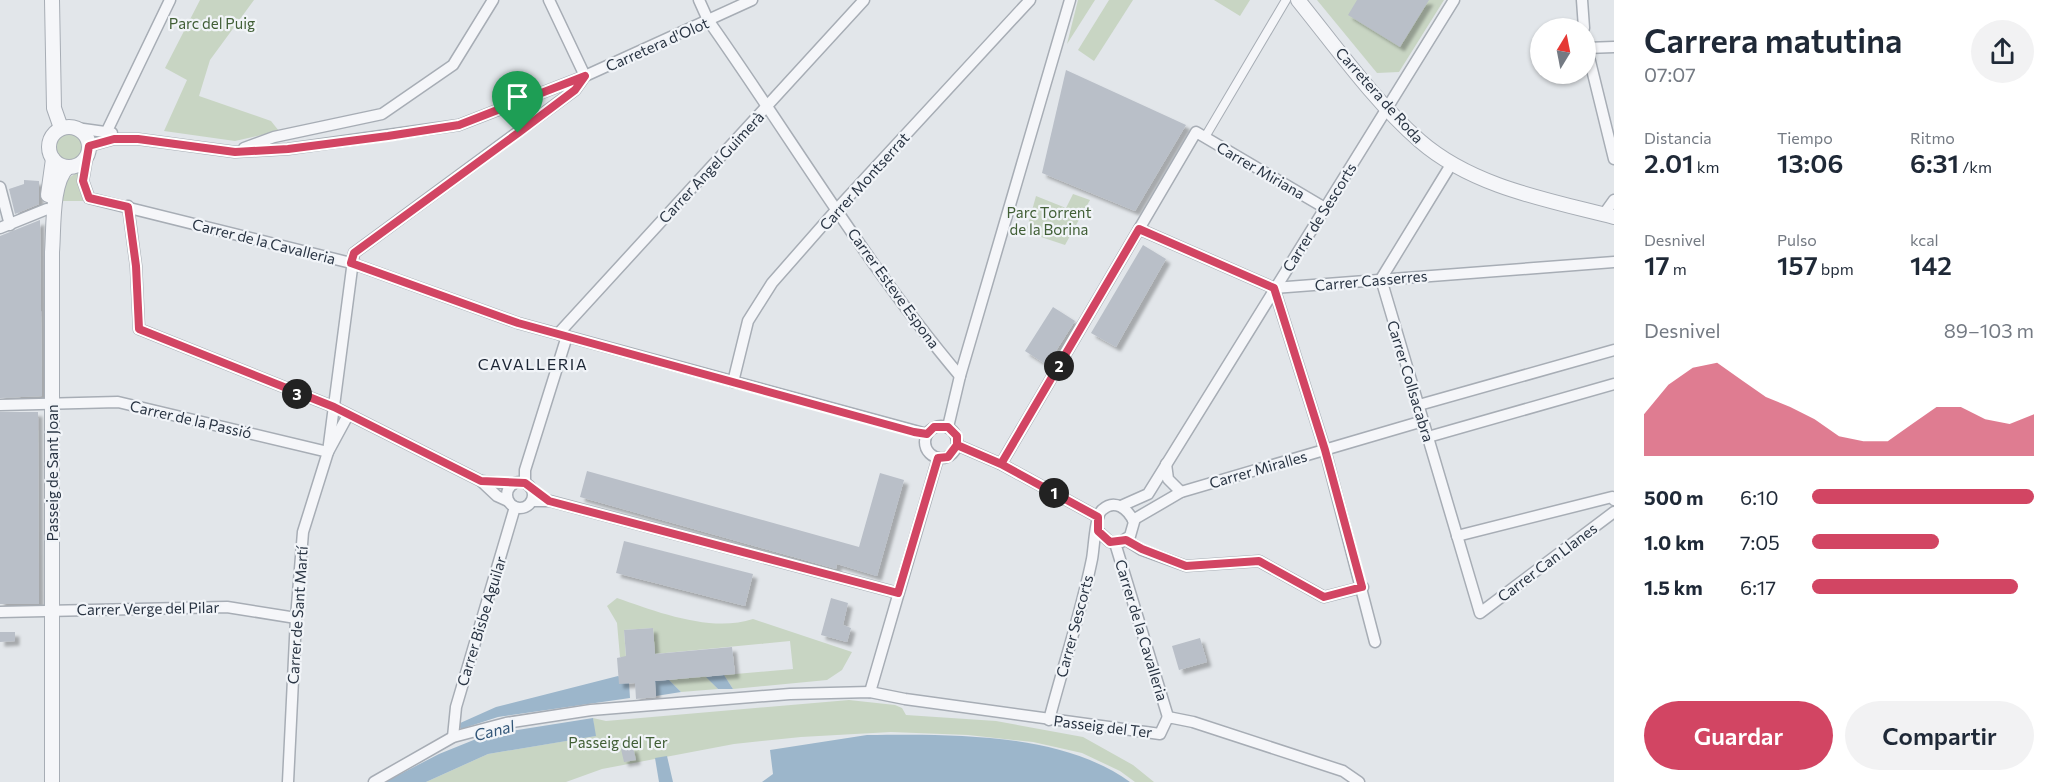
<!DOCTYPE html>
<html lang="es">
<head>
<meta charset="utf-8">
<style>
  body { margin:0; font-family:Commissioner,sans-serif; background:#f2f2f3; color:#1f2937; height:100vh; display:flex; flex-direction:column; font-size:22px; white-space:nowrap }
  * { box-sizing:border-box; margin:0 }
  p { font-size:20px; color:#747a83 }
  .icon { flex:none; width:33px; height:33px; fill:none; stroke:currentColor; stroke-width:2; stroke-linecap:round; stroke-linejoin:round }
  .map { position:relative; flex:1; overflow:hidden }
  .sheet { display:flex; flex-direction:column; background:#fff; width:450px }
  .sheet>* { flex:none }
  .needle { width:39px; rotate:10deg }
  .tools { position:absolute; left:1530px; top:18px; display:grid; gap:12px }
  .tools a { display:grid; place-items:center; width:66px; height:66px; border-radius:50%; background:#fff; box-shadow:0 2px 4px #0004; font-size:30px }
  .pin { position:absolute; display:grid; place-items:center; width:51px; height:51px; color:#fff; margin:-62px -26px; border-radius:50% 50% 50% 0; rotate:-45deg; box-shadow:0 0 6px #0007 }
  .pin .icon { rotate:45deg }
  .km { position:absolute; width:30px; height:30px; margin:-15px; border-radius:50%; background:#222; color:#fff; font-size:16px; line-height:30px; text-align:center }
  .round { display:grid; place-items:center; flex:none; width:63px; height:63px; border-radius:32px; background:#f2f2f3 }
  .summary { display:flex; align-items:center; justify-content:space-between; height:102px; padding:0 30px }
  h1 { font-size:33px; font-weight:600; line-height:45px }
  .metrics { display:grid; grid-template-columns:repeat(3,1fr); gap:9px; height:102px; padding:6px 30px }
  .metrics div { display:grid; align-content:center }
  .metrics b { font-size:26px; font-weight:600 }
  .metrics small { font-size:16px; font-weight:400 }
  .metrics p { font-size:16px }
  .chart { height:168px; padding:12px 30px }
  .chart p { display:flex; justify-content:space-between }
  .chart svg { width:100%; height:108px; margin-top:6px; fill:#d24563; opacity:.7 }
  .action { display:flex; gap:12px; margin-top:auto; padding:12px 30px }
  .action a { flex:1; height:69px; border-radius:36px; background:#d24563; color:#fff; font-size:24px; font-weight:600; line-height:69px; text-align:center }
  .action a+a { background:#f2f2f3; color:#1f2937 }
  ul { padding:0 30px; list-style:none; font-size:20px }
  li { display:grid; grid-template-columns:96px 72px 1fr; align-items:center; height:45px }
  li i { height:15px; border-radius:8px; background:#d24563 }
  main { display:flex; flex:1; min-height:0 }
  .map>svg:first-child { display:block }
  .green { fill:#c8d5c3 }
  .water { fill:#9cb6cb }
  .building { fill:#b9bfc8; filter:url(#shadow) }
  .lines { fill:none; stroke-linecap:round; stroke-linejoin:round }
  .pedestrian-casing { stroke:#a7adb5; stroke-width:10 }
  .minor-casing { stroke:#a7adb5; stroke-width:13 }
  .tertiary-casing { stroke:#a7adb5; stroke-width:16 }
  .pedestrian { stroke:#f5f6f9; stroke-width:8 }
  .minor { stroke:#f5f6f9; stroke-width:10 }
  .tertiary { stroke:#f5f6f9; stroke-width:14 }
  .route-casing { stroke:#fff; stroke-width:12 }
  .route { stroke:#d24563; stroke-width:8 }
  .labels { text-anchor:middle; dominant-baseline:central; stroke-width:4.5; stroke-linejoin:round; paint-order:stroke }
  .park-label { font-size:15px; fill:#415f36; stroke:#f1f4f8 }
  .street-label { font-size:15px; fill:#293443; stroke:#f1f4f8 }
  .neighbourhood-label { font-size:16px; letter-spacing:1.5px; fill:#1b2534; stroke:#f1f4f8 }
  .water-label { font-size:16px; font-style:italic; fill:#325678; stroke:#f1f4f8 }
</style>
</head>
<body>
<main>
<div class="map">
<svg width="1614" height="782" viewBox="0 0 1614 782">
  <defs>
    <filter id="shadow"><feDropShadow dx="4.5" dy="4.5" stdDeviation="1.5" flood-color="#0004"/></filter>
  </defs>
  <rect width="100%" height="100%" fill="#e2e6ea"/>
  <g class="green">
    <path d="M200,0h54l-44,60 -11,36 72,25 8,10 -44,10 -71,-10 23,-51 -22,-12z"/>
    <path d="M1078,0h17l-28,44z"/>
    <path d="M1109,0h24l-39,61 -16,-11z"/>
    <path d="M1214,0h36l-10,16z"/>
    <path d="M1317,0h127l-45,72 -22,1z"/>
    <circle cx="69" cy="147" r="13"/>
    <path d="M79,171v19l7,11h-25l2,-19z"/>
    <path d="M1073,194l17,6 -25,45 -39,-13 10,-36 30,12z"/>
    <path d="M617,598c40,14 95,35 136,21l99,33 -10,18 -15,10 -94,9 -9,-14 69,-6 -3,-28 -135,13 -2,-26 -29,2 2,27h-6l-3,-34 -10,-17z"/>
    <path d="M706,676l12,13 -37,3 -12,-12z"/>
    <path d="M849,700l46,5 7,3 4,7 90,6 87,16 50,28 21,17h-19l-15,-11 -38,-18 -49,-11 -65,-7 -77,-3 -90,5 -67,7 -132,25 -36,13h-140l62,-28 107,-18 -2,-18 13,3z"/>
  </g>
  <g class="water">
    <path d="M724,675l9,14h-15l-12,-12z"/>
    <path d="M618,676l11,7 1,15 -132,19 -37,12 -3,-5 38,-17z"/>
    <path d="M669,680l12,12 -25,4 -1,-15z"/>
    <path d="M593,718l3,18 -108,18 -62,28h-41l54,-28 47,-19z"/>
    <path d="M867,735c82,-1 194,-3 263,47h-368l11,-8 -3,-24z"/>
    <path d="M667,756l6,26h-14l-4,-24z"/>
  </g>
  <g class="building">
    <path d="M1357,0h72l-29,47 -52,-32z"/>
    <path d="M1066,70l120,55 -51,86 -93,-38z"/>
    <path d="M24,180l15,1v23l-24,10 -6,-25 15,-5z"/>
    <path d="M40,220l2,176 -42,2v-162z"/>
    <path d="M1143,245l23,14 -50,88 -25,-14z"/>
    <path d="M1053,307l22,14 -28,44 -22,-14z"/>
    <path d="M0,412h38l1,192h-39z"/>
    <path d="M587,471l272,76 21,-74 24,7 -27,96 -40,-12 -1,5 -35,-10 -221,-62z"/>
    <path d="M624,541l129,33 -8,32 -129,-33z"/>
    <path d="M831,598l17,5 -5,22 8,3 -4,14 -26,-7z"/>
    <path d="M653,628l2,26 77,-7 3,27 -80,7 1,16 -20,2 -1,-16 -16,1 -2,-26 9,-2 -2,-26z"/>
    <path d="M0,632h15v9l-15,1z"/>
    <path d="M1200,638l7,24 -28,8 -7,-24z"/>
    <path d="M633,747l3,13 -12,2 -3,-13z"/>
  </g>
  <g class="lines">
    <g class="pedestrian-casing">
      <path id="pedestrian" d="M1205,137l81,-137"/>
    </g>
    <g class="minor-casing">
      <g id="minor">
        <path d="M699,0l9,20c84,119 158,245 252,356"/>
        <path d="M1582,0l2,28"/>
        <path d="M1586,45l28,114"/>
        <path d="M1586,48l28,-1"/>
        <path d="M76,128l36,5"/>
        <path d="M106,133l64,-133"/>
        <path d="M89,146l25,-7h24l97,13 53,-3 171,-24 126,-49 167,-76"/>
        <path d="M244,148l30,-11 108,-23 71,-49 40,-65"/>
        <path d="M87,157l-4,24 6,17 262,65 167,60 409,111"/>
        <path d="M1452,163l-71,116 99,334 134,-101"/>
        <path d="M0,187l10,38"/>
        <path d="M128,206l8,60 3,63 195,78 147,74 16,15 11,5"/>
        <path d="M1604,214l10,-14"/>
        <path d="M0,228l47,-19"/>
        <path d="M1139,229l135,59 340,-26"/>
        <path d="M1274,288l51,162 50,192"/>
        <path d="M558,334l306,-334"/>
        <path d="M733,382l15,-61 24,-38 65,-74 193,-209"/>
        <path d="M0,405l118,-3 210,50 20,-37"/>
        <path d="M1419,405l195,-55"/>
        <circle cx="941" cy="442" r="16"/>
        <path d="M948,427l12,-51 110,-376"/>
        <path d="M1428,437l186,-53"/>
        <path d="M957,445l44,19 97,53"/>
        <path d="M1001,464l195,-332 129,76"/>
        <path d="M1166,464l2,15 13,13"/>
        <path d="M481,481l32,3"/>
        <circle cx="520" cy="495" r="13"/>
        <path d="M525,483v-13l42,-134"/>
        <path d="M532,501h18l348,92"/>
        <path d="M1121,506l27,-12 306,-494"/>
        <path d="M1133,520l48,-28 242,-71"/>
        <path d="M1457,536l155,-39 2,3"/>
        <path d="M1126,540l16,10 44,16 73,-5 65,36 39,-10"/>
        <path d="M1115,543l53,174"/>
        <path d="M0,612l227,-5 69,11"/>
        <path d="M870,692l68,-234"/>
        <path d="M1049,720c14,-54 32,-107 43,-161 2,-10 3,-43 10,-49 13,-12 26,-1 32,12l-4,14 -9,6h-11l-12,-11"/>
        <path d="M453,737l3,-30 59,-200"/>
        <path d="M288,782l8,-164 7,-86 25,-80 26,-199 221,-163 10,-14 -36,-76"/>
        <path d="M374,782l79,-45 53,-14 85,-13 199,-16 80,-2 35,7 255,35 8,-17 25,5 150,49 16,11"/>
      </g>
    </g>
    <g class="tertiary-casing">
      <g id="tertiary">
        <path d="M52,0l2,108 7,20"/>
        <path d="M1298,0c38,47 76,101 122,141 53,46 128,59 194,76"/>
        <circle cx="69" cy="147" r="20"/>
        <path d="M48,195l5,-36"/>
        <path d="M52,782v-530c2,-22 -1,-70 16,-85"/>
      </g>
    </g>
    <use href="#pedestrian" class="pedestrian"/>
    <use href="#minor" class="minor"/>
    <use href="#tertiary" class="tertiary"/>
  </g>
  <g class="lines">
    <g class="route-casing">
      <path id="route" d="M518,133l-164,120 -3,10 167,60 396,109 13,2 7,-7h14l9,9v9l44,19 97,53v14l12,11 16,-2 16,9 44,17 73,-5 65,36 38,-10 -37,-137 -51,-162 -135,-59 -138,235 -44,-19 -9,12 -10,1 -40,135 -349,-92 -24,-18 -44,-2 -147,-74 -195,-78 -3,-63 -8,-59 -39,-9 -6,-17 6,-35 25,-7h24l97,13 53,-3 100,-13 71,-11 126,-49 -10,14 -57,43"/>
    </g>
    <use href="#route" class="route"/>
  </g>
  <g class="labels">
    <g class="park-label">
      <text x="212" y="23">Parc del Puig</text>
      <text x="1049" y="212">Parc Torrent<tspan x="1049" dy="17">de la Borina</tspan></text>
      <text x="618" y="742">Passeig del Ter</text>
    </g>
    <g class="street-label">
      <text transform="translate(657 44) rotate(-24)">Carretera d'Olot</text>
      <text transform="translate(1380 95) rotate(48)">Carretera de Roda</text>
      <text transform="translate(711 167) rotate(-47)">Carrer Angel Guimerà</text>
      <text transform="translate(1261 170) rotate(30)">Carrer Miriana</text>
      <text transform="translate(864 181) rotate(-48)">Carrer Montserrat</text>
      <text transform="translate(1319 217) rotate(-58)">Carrer de Sescorts</text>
      <text transform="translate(264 241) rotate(14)">Carrer de la Cavalleria</text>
      <text transform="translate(1371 280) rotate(-5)">Carrer Casserres</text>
      <text transform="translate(894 288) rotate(54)">Carrer Esteve Espona</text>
      <text transform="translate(1411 381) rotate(73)">Carrer Collsacabra</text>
      <text transform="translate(191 419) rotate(13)">Carrer de la Passió</text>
      <text transform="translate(1258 469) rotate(-16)">Carrer Miralles</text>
      <text transform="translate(52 473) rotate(-90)">Passeig de Sant Joan</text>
      <text transform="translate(1547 562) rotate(-37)">Carrer Can Llanes</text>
      <text transform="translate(148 608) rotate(-1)">Carrer Verge del Pilar</text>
      <text transform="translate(297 615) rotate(-86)">Carrer de Sant Martí</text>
      <text transform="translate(481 621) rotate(-73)">Carrer Bisbe Aguilar</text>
      <text transform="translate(1074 626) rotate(-75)">Carrer Sescorts</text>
      <text transform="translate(1142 630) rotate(73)">Carrer de la Cavalleria</text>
      <text transform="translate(1103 726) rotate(7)">Passeig del Ter</text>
    </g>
    <g class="neighbourhood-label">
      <text x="533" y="363">CAVALLERIA</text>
    </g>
    <g class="water-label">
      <text transform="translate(494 730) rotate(-14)">Canal</text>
    </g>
  </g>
</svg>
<div class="tools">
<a><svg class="needle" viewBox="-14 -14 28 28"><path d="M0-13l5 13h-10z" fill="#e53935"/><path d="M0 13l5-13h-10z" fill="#747a83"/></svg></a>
</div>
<div class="pin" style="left:518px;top:133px;background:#1e9e55"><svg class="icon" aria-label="arrive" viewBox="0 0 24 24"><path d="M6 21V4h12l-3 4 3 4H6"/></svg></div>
<b class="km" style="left:1054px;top:493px">1</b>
<b class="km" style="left:1059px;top:366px">2</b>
<b class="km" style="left:297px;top:394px">3</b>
</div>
<section class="sheet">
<div class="summary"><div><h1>Carrera matutina</h1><p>07:07</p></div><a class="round"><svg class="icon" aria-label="share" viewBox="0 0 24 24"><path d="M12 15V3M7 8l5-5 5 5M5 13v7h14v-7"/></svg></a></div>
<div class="metrics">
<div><p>Distancia</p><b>2.01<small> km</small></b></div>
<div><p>Tiempo</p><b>13:06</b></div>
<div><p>Ritmo</p><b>6:31<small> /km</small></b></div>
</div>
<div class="metrics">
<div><p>Desnivel</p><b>17<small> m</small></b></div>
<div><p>Pulso</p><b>157<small> bpm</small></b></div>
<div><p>kcal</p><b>142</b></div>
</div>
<div class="chart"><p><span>Desnivel</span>89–103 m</p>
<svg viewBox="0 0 160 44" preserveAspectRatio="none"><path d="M0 44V27L10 15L20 8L30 6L40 13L50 20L60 24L70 29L80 36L90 38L100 38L110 31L120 24L130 24L140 29L150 31L160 27V44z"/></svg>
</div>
<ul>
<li><b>500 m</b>6:10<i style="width:100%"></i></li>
<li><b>1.0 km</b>7:05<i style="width:57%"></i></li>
<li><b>1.5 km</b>6:17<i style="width:93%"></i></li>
</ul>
<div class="action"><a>Guardar</a><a>Compartir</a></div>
</section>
</main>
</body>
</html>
